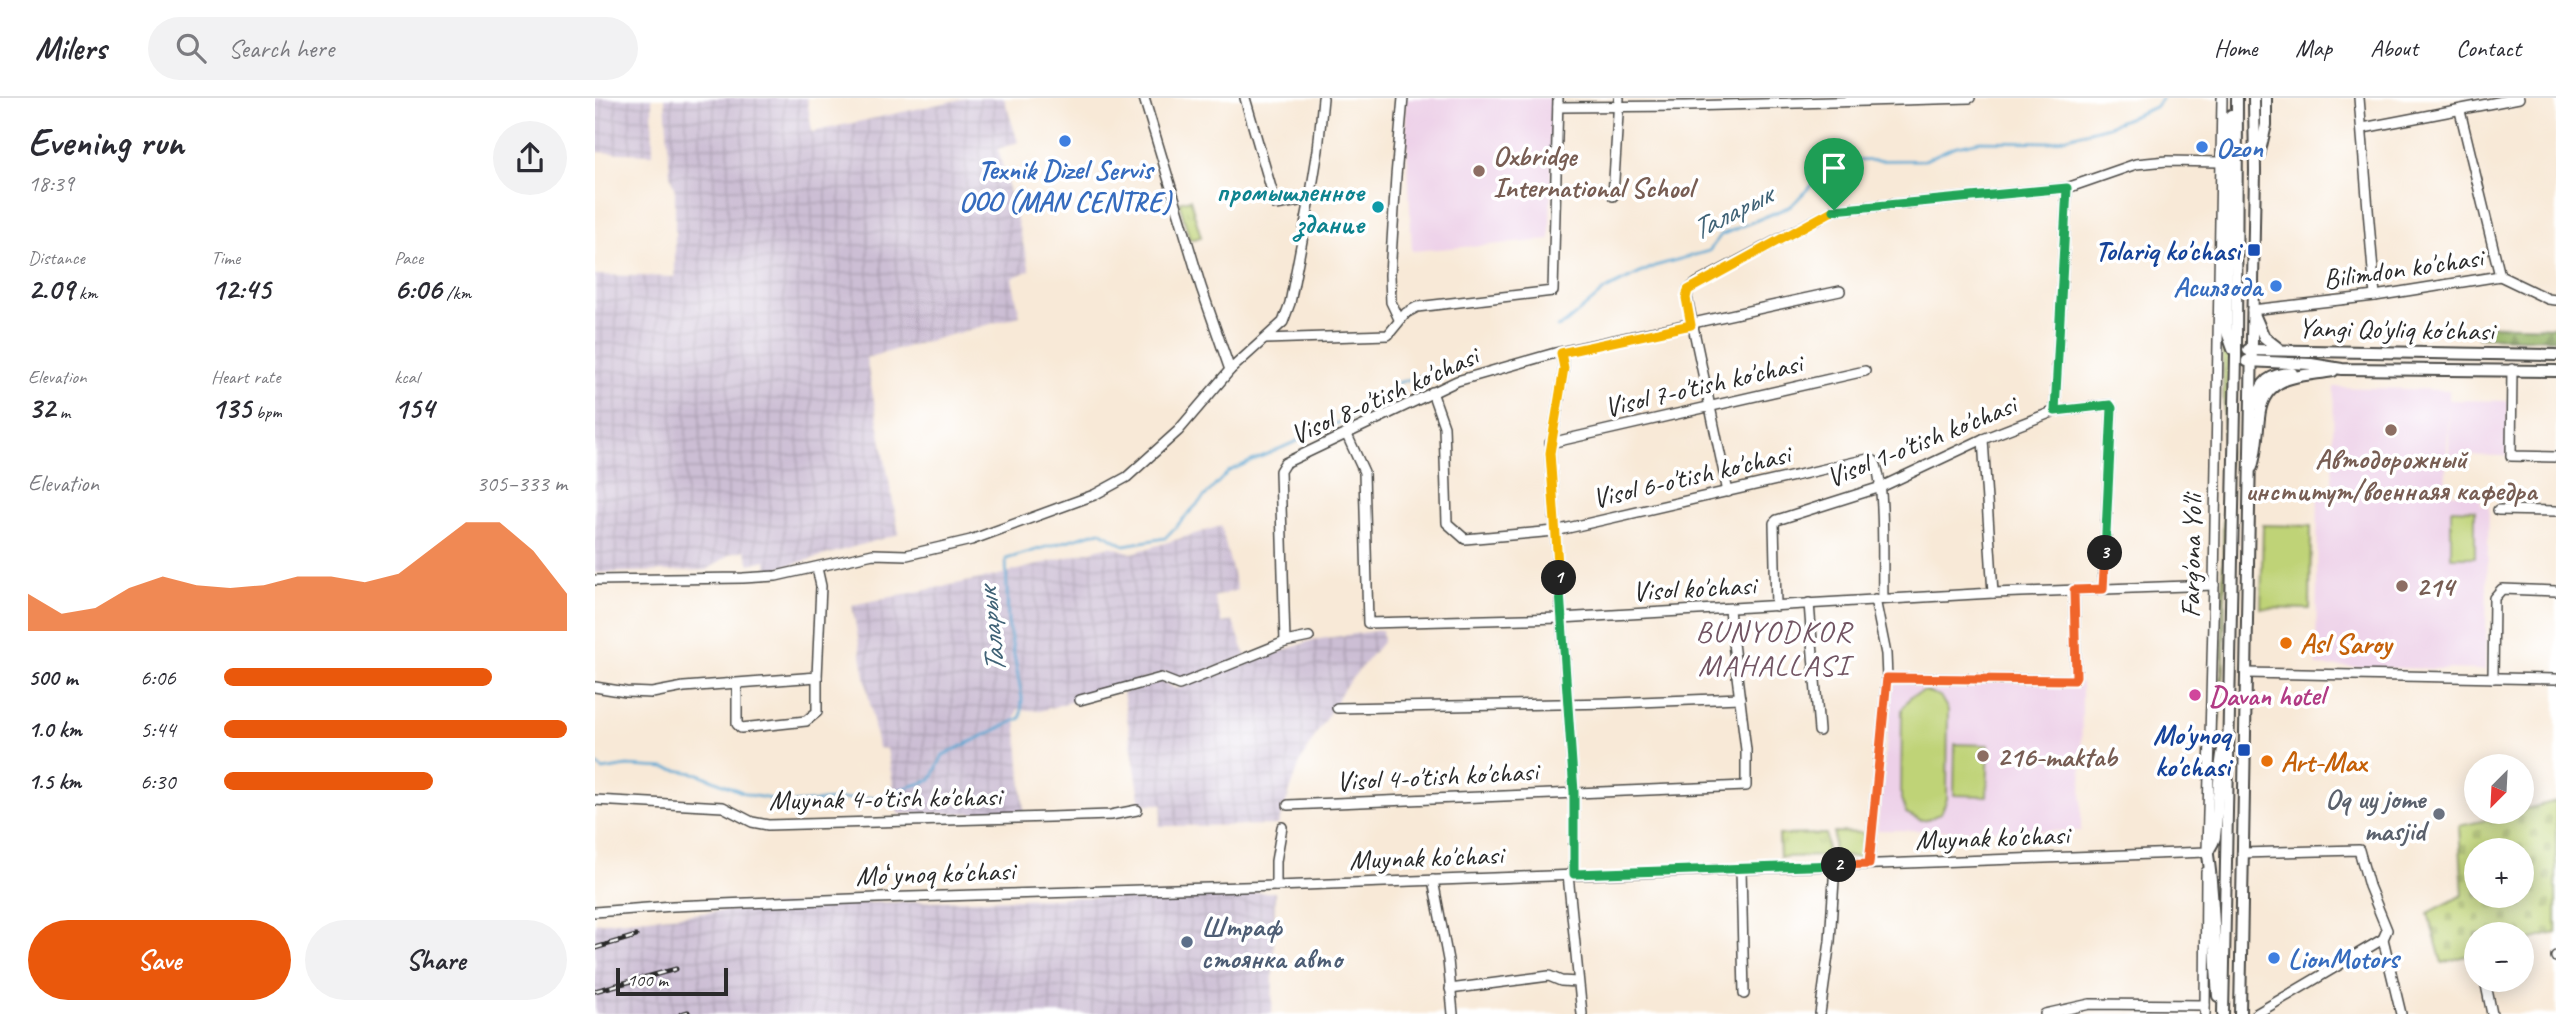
<!DOCTYPE html>
<html lang="en">
<head>
<meta charset="utf-8">
<style>
  body { margin:0; font-family:Caveat,sans-serif; background:#f2f2f3; color:#2b2b33; height:100vh; display:flex; flex-direction:column; font-size:26px; white-space:nowrap }
  * { box-sizing:border-box; margin:0 }
  p { font-size:23px; color:#7c7c81 }
  .icon { flex:none; width:38px; height:38px; fill:none; stroke:currentColor; stroke-width:2; stroke-linecap:round; stroke-linejoin:round }
  .map { position:relative; flex:1; overflow:hidden }
  .drawer { display:flex; flex-direction:column; background:#fff; width:595px }
  .drawer>* { flex:none }
  .needle { width:46px; rotate:204deg }
  .controls { position:absolute; left:1869px; top:656px; display:grid; gap:14px }
  .controls a { display:grid; place-items:center; width:70px; height:70px; border-radius:50%; background:#fff; box-shadow:0 4px 18px #0003; font-size:35px }
  .scale { position:absolute; left:21px; bottom:18px; width:112px; box-sizing:border-box; padding-left:7px; border:4px solid #2b2b2b; border-top:0; font-size:19px; line-height:24px; white-space:nowrap; color:#2b2b2b; -webkit-text-stroke:5px #fff; paint-order:stroke }
  .pin { position:absolute; display:grid; place-items:center; width:60px; height:60px; color:#fff; margin:-72px -30px; border-radius:50% 50% 50% 0; rotate:-45deg; box-shadow:0 0 7px #0007 }
  .pin .icon { rotate:45deg }
  .km { position:absolute; width:35px; height:35px; margin:-18px; border-radius:50%; background:#222; color:#fff; font-size:19px; line-height:35px; text-align:center }
  .round { display:grid; place-items:center; flex:none; width:74px; height:74px; border-radius:37px; background:#f2f2f3 }
  .headline { display:flex; align-items:center; justify-content:space-between; height:119px; padding:0 28px }
  h1 { font-size:38px; font-weight:600; line-height:52px }
  .stats { display:grid; grid-template-columns:repeat(3,1fr); gap:10px; height:119px; padding:7px 28px }
  .stats div { display:grid; align-content:center }
  .stats b { font-size:30px; font-weight:600 }
  .stats small { font-size:19px; font-weight:400 }
  .stats p { font-size:19px }
  .chart { height:196px; padding:14px 28px }
  .chart p { display:flex; justify-content:space-between }
  .chart svg { width:100%; height:126px; margin-top:7px; fill:#ea580c; opacity:.7 }
  .button { display:flex; gap:14px; margin-top:auto; padding:14px 28px }
  .button a { flex:1; height:80px; border-radius:42px; background:#ea580c; color:#fff; font-size:28px; font-weight:600; line-height:80px; text-align:center }
  .button a+a { background:#f2f2f3; color:#2b2b33 }
  ul { padding:0 28px; list-style:none; font-size:23px }
  li { display:grid; grid-template-columns:112px 84px 1fr; align-items:center; height:52px }
  li i { height:18px; border-radius:9px; background:#ea580c }
  header { display:flex; align-items:center; gap:42px; box-sizing:border-box; height:98px; padding:0 35px; background:#fff; border-bottom:2px solid #e1e1e2 }
  header strong { font-size:33px }
  nav { display:flex; gap:38px; margin-inline-start:auto; font-size:24px }
  .search { width:490px; height:63px; background:#f2f2f3; display:flex; align-items:center; gap:18px; box-sizing:border-box; padding:0 24px; border-radius:38px; color:#7c7c81; font-size:26px }
  main { display:flex; flex:1; min-height:0 }
  .map>svg:first-child { display:block }
  .built { fill:#edd0e8 }
  .industrial { fill:url(#industrial-grid) }
  .grass { fill:url(#grass-tufts); stroke:#757f51; stroke-width:2 }
  .forest { fill:url(#forest-firs); stroke:#61704a; stroke-width:2 }
  .cemetery { fill:url(#cemetery-stones); stroke:#757f51; stroke-width:2; fill-rule:evenodd }
  .pitch { fill:#bfd377; stroke:#757f51; stroke-width:2 }
  .lines { fill:none; stroke-linecap:round; stroke-linejoin:round }
  .stream { stroke:#58a6d2; stroke-width:2.5 }
  .minor-casing { stroke:#4a4845; stroke-width:12 }
  .major-casing { stroke:#4a4845; stroke-width:14 }
  .minor { stroke:#fff; stroke-width:9 }
  .major { stroke:#fff; stroke-width:10 }
  .rail-casing { stroke:#2b2b2b; stroke-width:5 }
  .rail { stroke:#fff; stroke-width:2.5; stroke-dasharray:8; stroke-linecap:butt }
  .split-1-casing { stroke:#fff; stroke-width:14 }
  .split-2-casing { stroke:#fff; stroke-width:14 }
  .split-3-casing { stroke:#fff; stroke-width:14 }
  .split-4-casing { stroke:#fff; stroke-width:14 }
  .split-1 { stroke:#f5b400; stroke-width:9 }
  .split-2 { stroke:#22a559; stroke-width:9 }
  .split-3 { stroke:#f0652b; stroke-width:9 }
  .split-4 { stroke:#22a559; stroke-width:9 }
  .shop-dot { fill:#3f7fe0; stroke:#fff; stroke-width:2.5 }
  .education-dot { fill:#8d6e63; stroke:#fff; stroke-width:2.5 }
  .culture-dot { fill:#0f9aa8; stroke:#fff; stroke-width:2.5 }
  .transit-dot { fill:#1a4fb4; stroke:#fff; stroke-width:2.5 }
  .food-dot { fill:#e8710a; stroke:#fff; stroke-width:2.5 }
  .hotel-dot { fill:#d1479c; stroke:#fff; stroke-width:2.5 }
  .worship-dot { fill:#6b7280; stroke:#fff; stroke-width:2.5 }
  .service-dot { fill:#5c6f8a; stroke:#fff; stroke-width:2.5 }
  .labels { text-anchor:middle; dominant-baseline:central; stroke-width:7; stroke-linejoin:round; paint-order:stroke }
  .shop-label { font-size:28px; font-weight:bold; fill:#366cbe; stroke:#fff; text-anchor:start }
  .education-label { font-size:28px; font-weight:bold; fill:#785e54; stroke:#fff; text-anchor:start }
  .culture-label { font-size:28px; font-weight:bold; fill:#0d838f; stroke:#fff; text-anchor:end }
  .transit-label { font-size:28px; font-weight:bold; fill:#164399; stroke:#fff; text-anchor:end }
  .street-label { font-size:28px; fill:#2b2b2b; stroke:#fff }
  .food-label { font-size:28px; font-weight:bold; fill:#c56008; stroke:#fff; text-anchor:start }
  .hotel-label { font-size:28px; font-weight:bold; fill:#b23c85; stroke:#fff; text-anchor:start }
  .worship-label { font-size:28px; font-weight:bold; fill:#5b616d; stroke:#fff; text-anchor:end }
  .service-label { font-size:28px; font-weight:bold; fill:#4e5e75; stroke:#fff; text-anchor:start }
  .water-label { font-size:30px; font-style:italic; fill:#3f6276; stroke:#fff }
  .neighbourhood-label { font-size:30px; letter-spacing:2px; fill:#725563; stroke:#fff }
</style>
</head>
<body>
<header>
<strong>Milers</strong>
<div class="search"><svg class="icon" aria-label="search" viewBox="0 0 24 24"><circle cx="10" cy="10" r="6"/><path d="M15 15l6 6"/></svg>Search here</div>
<nav><a>Home</a><a>Map</a><a>About</a><a>Contact</a></nav>
</header>
<main>
<section class="drawer">
<div class="headline"><div><h1>Evening run</h1><p>18:39</p></div><a class="round"><svg class="icon" aria-label="share" viewBox="0 0 24 24"><path d="M12 15V3M7 8l5-5 5 5M5 13v7h14v-7"/></svg></a></div>
<div class="stats">
<div><p>Distance</p><b>2.09<small> km</small></b></div>
<div><p>Time</p><b>12:45</b></div>
<div><p>Pace</p><b>6:06<small> /km</small></b></div>
</div>
<div class="stats">
<div><p>Elevation</p><b>32<small> m</small></b></div>
<div><p>Heart rate</p><b>135<small> bpm</small></b></div>
<div><p>kcal</p><b>154</b></div>
</div>
<div class="chart"><p><span>Elevation</span>305–333 m</p>
<svg viewBox="0 0 160 44" preserveAspectRatio="none"><path d="M0 44V31L10 38L20 36L30 29L40 25L50 28L60 29L70 28L80 25L90 25L100 27L110 24L120 15L130 6L140 6L150 16L160 31V44z"/></svg>
</div>
<ul>
<li><b>500 m</b>6:06<i style="width:78%"></i></li>
<li><b>1.0 km</b>5:44<i style="width:100%"></i></li>
<li><b>1.5 km</b>6:30<i style="width:61%"></i></li>
</ul>
<div class="button"><a>Save</a><a>Share</a></div>
</section>
<div class="map">
<svg width="1961" height="916" viewBox="0 0 1961 916">
  <defs>
    <pattern id="industrial-grid" width="8" height="8" patternUnits="userSpaceOnUse" patternTransform="scale(1.75)"><rect width="8" height="8" fill="#ccbed4"/><path d="M0 4h8M4 0v8" fill="none" stroke="#afa3b6"/></pattern>
    <pattern id="grass-tufts" width="24" height="20" patternUnits="userSpaceOnUse" patternTransform="scale(1.75)"><rect width="24" height="20" fill="#bfd377"/><path d="M3 7l-1-3M5 7V3M7 7l1-3M15 17l-1-3M17 17v-4M19 17l1-3" fill="none" stroke="#a4b567"/></pattern>
    <pattern id="forest-firs" width="22" height="20" patternUnits="userSpaceOnUse" patternTransform="scale(1.75)"><rect width="22" height="20" fill="#97b568"/><path d="M5 1l3.5 6h-7zM16 11l3.5 6h-7z" fill="#7b9356"/></pattern>
    <pattern id="cemetery-stones" width="16" height="16" patternUnits="userSpaceOnUse" patternTransform="scale(1.75)"><rect width="16" height="16" fill="#bfd377"/><path d="M2 7V4a2 2 0 0 1 4 0v3zM10 15v-3a2 2 0 0 1 4 0v3z" fill="#a4b567"/></pattern>
  </defs>
  <rect width="100%" height="100%" fill="#fff"/>
  <filter id="ink" filterUnits="userSpaceOnUse"><feTurbulence type="fractalNoise" baseFrequency=".0143" numOctaves="2"/><feDisplacementMap in="SourceGraphic" scale="14" xChannelSelector="R" yChannelSelector="G"/><feConvolveMatrix kernelMatrix="1 2 1 2 8 2 1 2 1" color-interpolation-filters="sRGB"/></filter>
  <filter id="wash" filterUnits="userSpaceOnUse"><feTurbulence type="fractalNoise" baseFrequency=".00686" numOctaves="4" result="noise"/><feDisplacementMap in="SourceGraphic" scale="28" xChannelSelector="R" yChannelSelector="G"/><feGaussianBlur stdDeviation="1.57" result="paint"/><feColorMatrix in="noise" values="0 0 0 0 0 0 0 0 0 0 0 0 0 0 0 0 0 1.4 0 .05"/><feComposite in="paint" operator="in"/></filter>
  <g filter="url(#wash)">
    <rect width="100%" height="100%" fill="#f8e9d7"/>
    <g class="built">
      <path d="M810,0h147l-2,142 -138,11z"/>
      <path d="M1739,289l115,3v10l59,1 -1,55 -58,-1v-50l-4,85h-87l122,4 1,11 8,1 -4,164 -169,-4 2,-177h14z"/>
      <path d="M1298,584h189l-1,149 -204,-1z"/>
    </g>
    <g class="industrial">
      <path d="M0,0h57l1,56 -58,-2z"/>
      <path d="M70,0h142l5,34 154,-34h38l14,44 -20,7 32,121 -18,8 8,38 -154,42 33,176 -130,37 -3,-11 -16,4 -5,-14 -13,3 -25,17 -112,3v-298l80,2v-86l-5,-17z"/>
      <path d="M626,428l16,64 -23,7 8,26 11,-2 13,35 -67,26 -12,-10 -127,39 -22,-2 -2,8 8,95 -126,2 -11,-65 -9,-1 -26,-143 143,-29 115,-30 22,7z"/>
      <path d="M787,532l1,11 -39,47 -43,72 -23,65 -119,1 4,-22h-22l-18,-112 39,-11 14,8 137,-49z"/>
      <path d="M680,794l-3,122h-677v-91l194,-18z"/>
    </g>
    <g class="grass">
      <path d="M595,101l11,38 -11,3 -11,-38z"/>
      <path d="M1627,239l7,20 -5,312 -9,101 7,-101 2,-253z"/>
      <path d="M1239,734l30,1 -1,24 -30,-1z"/>
      <path d="M1231,736l1,22 -47,1 -1,-22z"/>
    </g>
    <path class="forest" d="M1883,227l78,2v12l-78,-2z"/>
    <path class="cemetery" d="M1961,703v132l-34,9v-8h-46v19l-34,10 -14,-50 35,-18 -4,-69 63,-14v-2zM1881,752h46v46h-46z"/>
    <g class="pitch">
      <path d="M1856,411l24,1v47h-24z"/>
      <path d="M1668,427l48,1 -1,83 -49,-1z"/>
      <path d="M1330,593l15,5 8,14 -1,89 -6,14 -14,7h-7l-14,-7 -5,-14 1,-90 9,-13z"/>
      <path d="M1360,646l34,1 -2,51 -33,-1z"/>
    </g>
    <g class="lines">
      <g class="stream">
        <path d="M962,229l9,-4 39,-33 50,-24 54,-15 12,-16 70,-29 44,-45 90,-1 28,-13 27,-6 69,1 59,-16 47,-19 7,-9"/>
        <path d="M0,665l8,7 24,-4 38,2 34,6 50,21 45,8 83,-6 54,-17 12,-25 78,-37 1,-20 -14,-76 -2,-63 94,-28 24,14 41,-7 64,-67 143,-63 25,-25 68,-19"/>
      </g>
    </g>
  </g>
  <g filter="url(#ink)">
    <g class="lines">
      <g class="minor-casing">
        <g id="minor">
          <path d="M549,0l57,189 29,83"/>
          <path d="M650,0l31,107 34,-6"/>
          <path d="M1764,0l16,198"/>
          <path d="M963,9l129,-1 283,-8"/>
          <path d="M1865,13l40,165"/>
          <path d="M1768,30l156,-30"/>
          <path d="M1018,98l6,-98"/>
          <path d="M1657,212l123,-14 125,-20 48,23 8,1"/>
          <path d="M804,221l-8,-17 -1,-27 6,-99 7,-78"/>
          <path d="M670,241l123,-4 18,-22 11,-6 136,-16 5,-193"/>
          <path d="M966,255l3,15 -14,85 24,339v82"/>
          <path d="M1917,271l-1,87 45,1"/>
          <path d="M837,294l12,34 3,97 18,16 90,-8 313,-72 6,2c12,18 8,111 9,138"/>
          <path d="M1460,313l12,-223"/>
          <path d="M752,337l17,37 4,151 193,-5 432,-25 221,-8"/>
          <path d="M1388,341l10,154"/>
          <path d="M955,345l315,-72"/>
          <path d="M1133,394l-41,-194 1,-8 9,-7 137,-73 233,-22 69,-24 31,-3 53,1"/>
          <path d="M1903,412l58,1"/>
          <path d="M0,482l148,-2 33,-2 97,-22 34,1 64,-15 123,-45 33,-18 51,-46 52,-61 53,-48 7,-19 20,-104 8,-49 5,-52"/>
          <path d="M1214,505l10,128"/>
          <path d="M1181,508l-2,-83 3,-3 104,-33 102,-48 72,-28 55,-6 2,3 -9,181"/>
          <path d="M690,544l-5,-171 5,-8 172,-82 98,-28 285,-62"/>
          <path d="M1651,575l310,6"/>
          <path d="M1292,580l187,2 2,-4 -2,-86"/>
          <path d="M1898,580l1,-80 8,-9 54,2"/>
          <path d="M142,586v40l4,4 65,-7 11,-9v-35"/>
          <path d="M0,589l31,5 26,1 32,-6 133,-10 4,-91 -4,-18"/>
          <path d="M485,602l81,-22 18,7 106,-43 24,-5"/>
          <path d="M742,610l277,-5 126,-5"/>
          <path d="M0,702l128,7 29,15 16,3 282,-8 61,-2 26,-5"/>
          <path d="M693,707l458,-19v-36l-17,-140"/>
          <path d="M1612,753l7,-266 8,-487"/>
          <path d="M1647,755l117,-3 10,36 18,44 -4,9 18,75"/>
          <path d="M1274,766l18,-186 -1,-24 -11,-55"/>
          <path d="M1146,771l3,125"/>
          <path d="M973,777l14,139"/>
          <path d="M838,782l15,80 5,54"/>
          <path d="M681,788v-25l6,-34"/>
          <path d="M0,814l78,-6 204,-8 399,-12 931,-34"/>
          <path d="M1961,859v-1"/>
          <path d="M1890,882l7,34"/>
          <path d="M855,891l99,-13 12,5 16,1"/>
          <path d="M1225,916l10,-73 5,-76"/>
          <path d="M1450,916l45,-10 115,1"/>
          <path d="M1610,916l1,-142"/>
          <path d="M1661,916l127,-75"/>
        </g>
      </g>
      <g class="major-casing">
        <g id="major">
          <path d="M1636,17l-2,21 -3,193 7,20"/>
          <path d="M1664,57l7,-30v-27"/>
          <path d="M1659,216l10,23 14,11"/>
          <path d="M1653,252l308,5"/>
          <path d="M1652,263l64,3 31,5 214,2"/>
          <path d="M1662,306c2,-23 14,-30 35,-31"/>
          <path d="M1657,369c5,-17 5,-32 7,-49 4,-44 39,-41 74,-47"/>
          <path d="M1623,898c-4,-47 -3,-94 -10,-141 -1,-6 7,-12 7,-19 4,-31 2,-61 9,-92"/>
          <path d="M1628,916l13,-658 1,-258"/>
          <path d="M1645,916l15,-843 -1,-73"/>
        </g>
      </g>
      <use href="#minor" class="minor"/>
      <use href="#major" class="major"/>
      <g class="rail-casing">
        <g id="rail">
          <path d="M0,850l41,-12"/>
          <path d="M0,893l81,-22"/>
          <path d="M86,916l7,-2"/>
        </g>
      </g>
      <use href="#rail" class="rail"/>
    </g>
  </g>
  <g class="lines" filter="url(#ink)">
    <g class="split-1-casing">
      <path id="split-1" d="M964,480l-9,-125 14,-85 -3,-15 130,-28 -5,-27 2,-8 146,-80"/>
    </g>
    <g class="split-2-casing">
      <path id="split-2" d="M964,480l15,214v82l265,-9"/>
    </g>
    <g class="split-3-casing">
      <path id="split-3" d="M1244,767l30,-1 18,-186 187,2 2,-4 -2,-86 29,-1 2,-36"/>
    </g>
    <g class="split-4-casing">
      <path id="split-4" d="M1239,112l233,-22 -12,223 55,-6 2,3 -7,145"/>
    </g>
    <use href="#split-1" class="split-1"/>
    <use href="#split-2" class="split-2"/>
    <use href="#split-3" class="split-3"/>
    <use href="#split-4" class="split-4"/>
  </g>
  <g class="shop-dot">
    <circle cx="470" cy="43" r="7"/>
    <circle cx="1607" cy="49" r="7"/>
    <circle cx="1681" cy="188" r="7"/>
    <circle cx="1679" cy="860" r="7"/>
  </g>
  <g class="education-dot">
    <circle cx="884" cy="73" r="7"/>
    <circle cx="1796" cy="332" r="7"/>
    <circle cx="1807" cy="488" r="7"/>
    <circle cx="1388" cy="658" r="7"/>
  </g>
  <circle class="culture-dot" cx="783" cy="109" r="7"/>
  <g class="transit-dot">
    <rect x="1652" y="145" width="14" height="14" rx="3.5"/>
    <rect x="1642" y="645" width="14" height="14" rx="3.5"/>
  </g>
  <g class="food-dot">
    <circle cx="1691" cy="545" r="7"/>
    <circle cx="1672" cy="663" r="7"/>
  </g>
  <circle class="hotel-dot" cx="1600" cy="597" r="7"/>
  <circle class="worship-dot" cx="1844" cy="716" r="7"/>
  <circle class="service-dot" cx="592" cy="844" r="7"/>
  <g class="labels">
    <g class="shop-label">
      <text x="1621" y="49">Ozon</text>
      <text x="470" y="71" text-anchor="middle">Texnik Dizel Servis<tspan x="470" dy="32">OOO (MAN CENTRE)</tspan></text>
      <text x="1667" y="188" text-anchor="end">Асилзода</text>
      <text x="1693" y="860">LionMotors</text>
    </g>
    <g class="education-label">
      <text x="898" y="57">Oxbridge<tspan x="898" dy="32">International School</tspan></text>
      <text x="1796" y="360" text-anchor="middle">Автодорожный<tspan x="1796" dy="32">институт/военнаяя кафедра</tspan></text>
      <text x="1821" y="488">214</text>
      <text x="1402" y="658">216-maktab</text>
    </g>
    <g class="culture-label">
      <text x="769" y="93">промышленное<tspan x="769" dy="32">здание</tspan></text>
    </g>
    <g class="transit-label">
      <text x="1645" y="152">Tolariq ko'chasi</text>
      <text x="1635" y="636">Mo'ynoq<tspan x="1635" dy="32">ko'chasi</tspan></text>
    </g>
    <g class="street-label">
      <text transform="translate(1808 170) rotate(-8)">Bilimdon ko'chasi</text>
      <text transform="translate(1801 231) rotate(1)">Yangi Qo'yliq ko'chasi</text>
      <text transform="translate(1108 287) rotate(-13)">Visol 7-o'tish ko'chasi</text>
      <text transform="translate(789 297) rotate(-24)">Visol 8-o'tish ko'chasi</text>
      <text transform="translate(1326 343) rotate(-22)">Visol 1-o'tish ko'chasi</text>
      <text transform="translate(1096 378) rotate(-13)">Visol 6-o'tish ko'chasi</text>
      <text transform="translate(1596 458) rotate(-89)">Farg'ona Yo'li</text>
      <text transform="translate(1099 490) rotate(-3)">Visol ko'chasi</text>
      <text transform="translate(842 678) rotate(-3)">Visol 4-o'tish ko'chasi</text>
      <text transform="translate(290 700) rotate(-1)">Muynak 4-o'tish ko'chasi</text>
      <text transform="translate(1397 739) rotate(-2)">Muynak ko'chasi</text>
      <text transform="translate(831 759) rotate(-2)">Muynak ko'chasi</text>
      <text transform="translate(340 775) rotate(-2)">Moʻynoq ko'chasi</text>
    </g>
    <g class="food-label">
      <text x="1705" y="545">Asl Saroy</text>
      <text x="1686" y="663">Art-Max</text>
    </g>
    <g class="hotel-label">
      <text x="1614" y="597">Davan hotel</text>
    </g>
    <g class="worship-label">
      <text x="1830" y="700">Oq uy jome<tspan x="1830" dy="32">masjid</tspan></text>
    </g>
    <g class="service-label">
      <text x="606" y="828">Штраф<tspan x="606" dy="32">стоянка авто</tspan></text>
    </g>
    <g class="water-label">
      <text transform="translate(1136 114) rotate(-27)">Таларык</text>
      <text transform="translate(396 533) rotate(-96)">Таларык</text>
    </g>
    <g class="neighbourhood-label">
      <text x="1179" y="533">BUNYODKOR<tspan x="1179" dy="34">MAHALLASI</tspan></text>
    </g>
  </g>
</svg>
<div class="controls">
<a><svg class="needle" viewBox="-14 -14 28 28"><path d="M0-13l5 13h-10z" fill="#e53935"/><path d="M0 13l5-13h-10z" fill="#7c7c81"/></svg></a>
<a>+</a>
<a>−</a>
</div>
<div class="scale">100 m</div>
<div class="pin" style="left:1239px;top:112px;background:#1e9e55"><svg class="icon" aria-label="arrive" viewBox="0 0 24 24"><path d="M6 21V4h12l-3 4 3 4H6"/></svg></div>
<b class="km" style="left:964px;top:480px">1</b>
<b class="km" style="left:1244px;top:767px">2</b>
<b class="km" style="left:1510px;top:455px">3</b>
</div>
</main>
</body>
</html>
